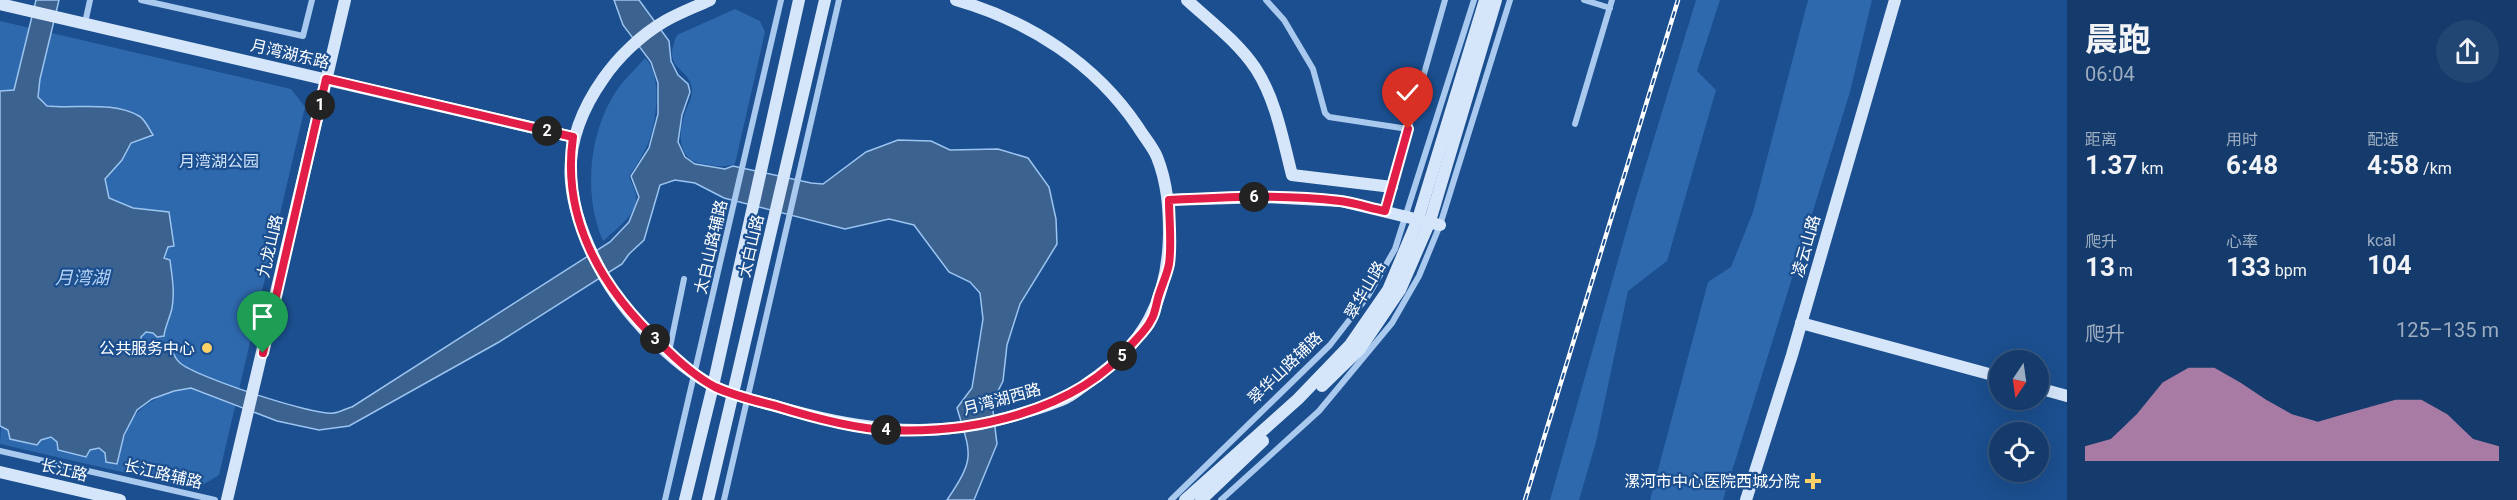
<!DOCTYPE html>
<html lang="zh">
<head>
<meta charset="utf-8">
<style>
  body { margin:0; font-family:Roboto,"Noto Sans SC",sans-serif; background:#214673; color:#f1f3f6; height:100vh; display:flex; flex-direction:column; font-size:22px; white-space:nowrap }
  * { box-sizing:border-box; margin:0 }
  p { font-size:20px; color:#9dadc1 }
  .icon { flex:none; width:33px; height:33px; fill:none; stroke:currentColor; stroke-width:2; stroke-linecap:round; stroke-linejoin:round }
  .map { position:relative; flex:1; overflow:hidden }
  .drawer { display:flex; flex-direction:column; background:#143b6b; width:450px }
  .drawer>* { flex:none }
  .needle { width:39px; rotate:193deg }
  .fabs { position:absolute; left:1989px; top:350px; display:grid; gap:12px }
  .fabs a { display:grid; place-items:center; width:60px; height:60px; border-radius:50%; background:#143b6b; box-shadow:0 6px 24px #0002,0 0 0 2px #33557e; font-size:30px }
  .pin { position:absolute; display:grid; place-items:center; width:51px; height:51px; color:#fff; margin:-62px -26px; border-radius:50% 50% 50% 0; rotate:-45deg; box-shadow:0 0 6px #0007 }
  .pin .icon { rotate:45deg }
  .km { position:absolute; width:30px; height:30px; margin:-15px; border-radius:50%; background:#222; color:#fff; font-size:16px; line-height:30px; text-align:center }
  .round { display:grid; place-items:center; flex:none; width:63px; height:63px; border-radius:32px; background:#214673 }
  .overview { display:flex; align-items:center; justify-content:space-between; height:102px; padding:0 18px }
  h1 { font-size:33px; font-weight:700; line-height:45px }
  .stats { display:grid; grid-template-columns:repeat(3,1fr); gap:9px; height:102px; padding:6px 18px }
  .stats div { display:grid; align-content:center }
  .stats b { font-size:26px; font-weight:700 }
  .stats small { font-size:16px; font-weight:400 }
  .stats p { font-size:16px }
  .chart { height:168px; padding:12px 18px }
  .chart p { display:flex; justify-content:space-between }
  .chart svg { width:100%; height:108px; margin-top:6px; fill:#e797bd; opacity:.7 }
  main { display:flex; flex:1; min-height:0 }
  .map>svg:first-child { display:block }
  .green { fill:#2e69ad }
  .water { fill:#3c6290; stroke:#9cc4f0; stroke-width:1.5 }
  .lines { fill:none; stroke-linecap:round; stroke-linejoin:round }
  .street { stroke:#a9c9ee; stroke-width:6 }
  .secondary { stroke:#d6e6fa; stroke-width:12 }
  .rail-casing { stroke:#fff; stroke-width:4.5 }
  .rail { stroke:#1b4f8f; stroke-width:2; stroke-dasharray:7; stroke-linecap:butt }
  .route-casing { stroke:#fff; stroke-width:12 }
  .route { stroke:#e11d48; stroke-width:8 }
  .poi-dot { fill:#ffd166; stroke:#1b4f8f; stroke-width:2 }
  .labels { text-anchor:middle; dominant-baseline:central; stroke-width:4.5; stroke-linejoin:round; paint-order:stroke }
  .street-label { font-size:16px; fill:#fff; stroke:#1b4f8f }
  .park-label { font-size:16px; fill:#cfe3fa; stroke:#1b4f8f }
  .poi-label { font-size:16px; fill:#fff; stroke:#1b4f8f; text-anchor:end }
  .water-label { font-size:18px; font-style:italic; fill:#b5d3f5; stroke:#1b4f8f }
</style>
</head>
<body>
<main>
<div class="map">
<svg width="2067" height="500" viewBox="0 0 2067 500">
  <rect width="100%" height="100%" fill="#1b4f8f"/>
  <g class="green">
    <path d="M1696,0h24l-23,71 19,19 -49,171 -39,30 -32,151 -17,58h-29l84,-296z"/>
    <path d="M1808,0h64l-22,92 -127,408h-73l58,-218 23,-15 22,-55z"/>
    <path d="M735,9l25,12 5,11 -30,132c-11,4 -20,2 -32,0 -25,-4 -25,-28 -19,-48 2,-8 9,-18 8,-27 -3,-23 -31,-18 -15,-54z"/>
    <path d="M0,21l291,68 14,18 -86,368 -23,14 -196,-45 1,-18 7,4 2,9 29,3 8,-5 8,2 3,6v5l28,6 4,-6 9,-2 18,16c11,-42 14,-57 57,-73l-19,-45 -10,2 -5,-8 6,-8 18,4 10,-50 -4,-26 -6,-2 4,-12h6l-5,-34 -36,-4 -24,-10 -4,-19 17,-19 9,-17 21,-8 -45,-29 -26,2 -34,-2c-11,-11 -31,-19 -47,-15z"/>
    <path d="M645,58c19,18 11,70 1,90 -5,10 -11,19 -17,28 2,6 6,13 7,19 3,19 -21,35 -33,46 -21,-48 -14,-118 20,-159 7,-8 15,-16 22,-24z"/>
  </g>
  <path class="water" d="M36,0h23l-19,79 -2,18 9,9c29,3 66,-5 92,10 6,3 10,13 14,19l-22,8 -9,17 -17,19 4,19 24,10 36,4 5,34 -6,1 -4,11 6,2c2,16 5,32 2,48 -2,10 -7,18 -8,28l-7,1 -4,-4 -7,-1 -5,5 1,9 10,2 4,-5h13c3,7 5,15 11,20 16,14 134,53 154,50 6,-1 13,-5 18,-6l258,-165 19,-20 10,-25 -8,-21 18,-28 9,-34v-31l-7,-21 -28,-37 -9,-25h25l30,41 2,20 7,14 10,9 2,8 -8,23 -4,27 7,15 10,7 30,5 8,-3 78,17 12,1 43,-32 32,-12 33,1 19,9 48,-1 30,9 21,29 7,32 1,25 -37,60 -13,41 -4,36 -11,22 5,41 -23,56h-27c29,-43 24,-45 10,-92l15,-20 11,-69 -3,-26 -10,-11 -21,-10 -35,-47 -25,-6 -44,10 -121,-31 -29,-15 -20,-3 -15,5 -16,55 -15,14 -7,10 -123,78 -150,84 -30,4 -42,-9 -86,-33 -17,3 -22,8 -15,11 -13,25 -7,29 -11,-2 -1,-9 -6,-5 -9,2 -4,7 -28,-7 -1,-8 -6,-5 -10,3 -4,5 -27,-6 -2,-9 -8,-4v-335l14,-1z"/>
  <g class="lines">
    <g class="street">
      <path d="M141,0l162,36 9,-36"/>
      <path d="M1266,0l18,20 29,49 12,44 4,4 79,12"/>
      <path d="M1584,0l26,8"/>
      <path d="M85,23l5,-23"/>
      <path d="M1575,124l37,-124"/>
      <path d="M1385,211l60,-211"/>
      <path d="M669,352l15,-73"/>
      <path d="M0,451l215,49"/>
      <path d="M665,500l116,-500"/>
      <path d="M724,500l115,-500"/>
      <path d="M1171,500l159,-155 38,-49 27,-47 79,-249"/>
      <path d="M1221,500l98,-89 73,-88 27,-47 21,-51 70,-225"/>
    </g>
    <g class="secondary">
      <path d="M710,0c-15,7 -31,13 -45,21 -24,14 -47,36 -62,58 -47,67 -39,122 -2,192 22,42 71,93 113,115 19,10 41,14 61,20 73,21 148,34 223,14 22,-6 48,-13 68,-22 8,-4 16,-11 23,-16 55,-37 79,-82 80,-148 0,-27 -2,-52 -12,-77 -4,-10 -13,-20 -19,-30 -43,-64 -109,-106 -182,-127"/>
      <path d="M1187,0c23,21 51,42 69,69 20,31 27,71 36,106l100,12"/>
      <path d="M0,4l573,133"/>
      <path d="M1169,200l96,-3 76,4 99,24"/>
      <path d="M1801,323l199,54"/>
      <path d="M1322,386l38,-37 40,-59 30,-69 66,-221"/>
      <path d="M2038,388l29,8"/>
      <path d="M0,472l120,28"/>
      <path d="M227,500l118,-500"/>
      <path d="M685,500l28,-114 86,-386"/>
      <path d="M708,500l117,-500"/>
      <path d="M1185,500l113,-101 52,-54 38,-55 30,-71 67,-219"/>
      <path d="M1201,500l62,-59"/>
      <path d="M1746,500l46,-145 103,-355"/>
    </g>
    <g class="rail-casing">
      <path id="rail" d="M1525,500l153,-500"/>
    </g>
    <use href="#rail" class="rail"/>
  </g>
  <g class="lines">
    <g class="route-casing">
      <path id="route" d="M263,353l63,-274 247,58c-12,83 30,153 89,208 15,15 34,32 53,42 20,9 41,14 61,19 35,11 74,22 111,24 83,4 189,-18 244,-85 7,-8 16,-16 20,-25 4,-6 5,-15 7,-22 3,-11 9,-23 11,-34 3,-21 0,-44 0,-64 57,-3 114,-6 171,1 15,2 30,7 45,10l23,-82"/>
    </g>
    <use href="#route" class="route"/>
  </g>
  <g class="poi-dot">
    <circle cx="207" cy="348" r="6"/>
    <path d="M1810 472h6v6h6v6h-6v6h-6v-6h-6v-6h6z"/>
  </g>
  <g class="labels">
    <g class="street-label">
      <text transform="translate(290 54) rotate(13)">月湾湖东路</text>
      <text transform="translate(270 246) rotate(-77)">九龙山路</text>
      <text transform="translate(751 246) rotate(-77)">太白山路</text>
      <text transform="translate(1806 246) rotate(-74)">凌云山路</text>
      <text transform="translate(711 247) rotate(-77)">太白山路辅路</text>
      <text transform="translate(1365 290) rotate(-60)">翠华山路</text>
      <text transform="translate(1285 368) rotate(-44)">翠华山路辅路</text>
      <text transform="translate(1002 399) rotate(-15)">月湾湖西路</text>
      <text transform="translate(64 470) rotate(13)">长江路</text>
      <text transform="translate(163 474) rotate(13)">长江路辅路</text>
    </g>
    <g class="park-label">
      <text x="219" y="161">月湾湖公园</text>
    </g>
    <g class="poi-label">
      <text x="195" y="348">公共服务中心</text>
      <text x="1800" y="481">漯河市中心医院西城分院</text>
    </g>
    <g class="water-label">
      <text x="82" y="277">月湾湖</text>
    </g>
  </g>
</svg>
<div class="fabs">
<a><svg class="needle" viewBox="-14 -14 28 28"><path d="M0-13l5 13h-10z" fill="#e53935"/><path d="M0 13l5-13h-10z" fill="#9dadc1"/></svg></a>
<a><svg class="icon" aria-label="locate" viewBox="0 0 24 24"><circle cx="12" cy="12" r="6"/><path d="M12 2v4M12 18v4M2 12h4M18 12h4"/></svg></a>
</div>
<div class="pin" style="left:263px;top:353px;background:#1e9e55"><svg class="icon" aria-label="arrive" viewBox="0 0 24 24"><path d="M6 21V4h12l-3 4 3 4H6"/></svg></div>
<div class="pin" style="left:1408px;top:129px;background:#d93025"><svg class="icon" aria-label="check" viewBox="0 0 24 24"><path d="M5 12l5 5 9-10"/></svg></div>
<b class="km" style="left:320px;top:105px">1</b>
<b class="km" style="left:547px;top:131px">2</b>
<b class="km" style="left:655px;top:339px">3</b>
<b class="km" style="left:886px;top:430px">4</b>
<b class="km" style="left:1122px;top:356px">5</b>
<b class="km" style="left:1254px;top:197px">6</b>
</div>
<section class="drawer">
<div class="overview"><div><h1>晨跑</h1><p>06:04</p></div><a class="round"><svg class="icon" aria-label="share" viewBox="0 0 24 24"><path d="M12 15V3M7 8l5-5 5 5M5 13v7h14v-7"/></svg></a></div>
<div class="stats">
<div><p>距离</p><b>1.37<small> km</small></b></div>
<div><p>用时</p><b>6:48</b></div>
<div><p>配速</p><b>4:58<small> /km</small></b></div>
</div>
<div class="stats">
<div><p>爬升</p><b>13<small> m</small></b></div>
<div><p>心率</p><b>133<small> bpm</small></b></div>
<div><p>kcal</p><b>104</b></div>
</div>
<div class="chart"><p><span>爬升</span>125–135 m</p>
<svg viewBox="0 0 160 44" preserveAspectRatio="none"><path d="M0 44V38L10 35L20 25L30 12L40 6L50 6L60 12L70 19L80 25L90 28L100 25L110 22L120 19L130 19L140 25L150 35L160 38V44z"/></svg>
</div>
</section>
</main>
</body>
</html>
